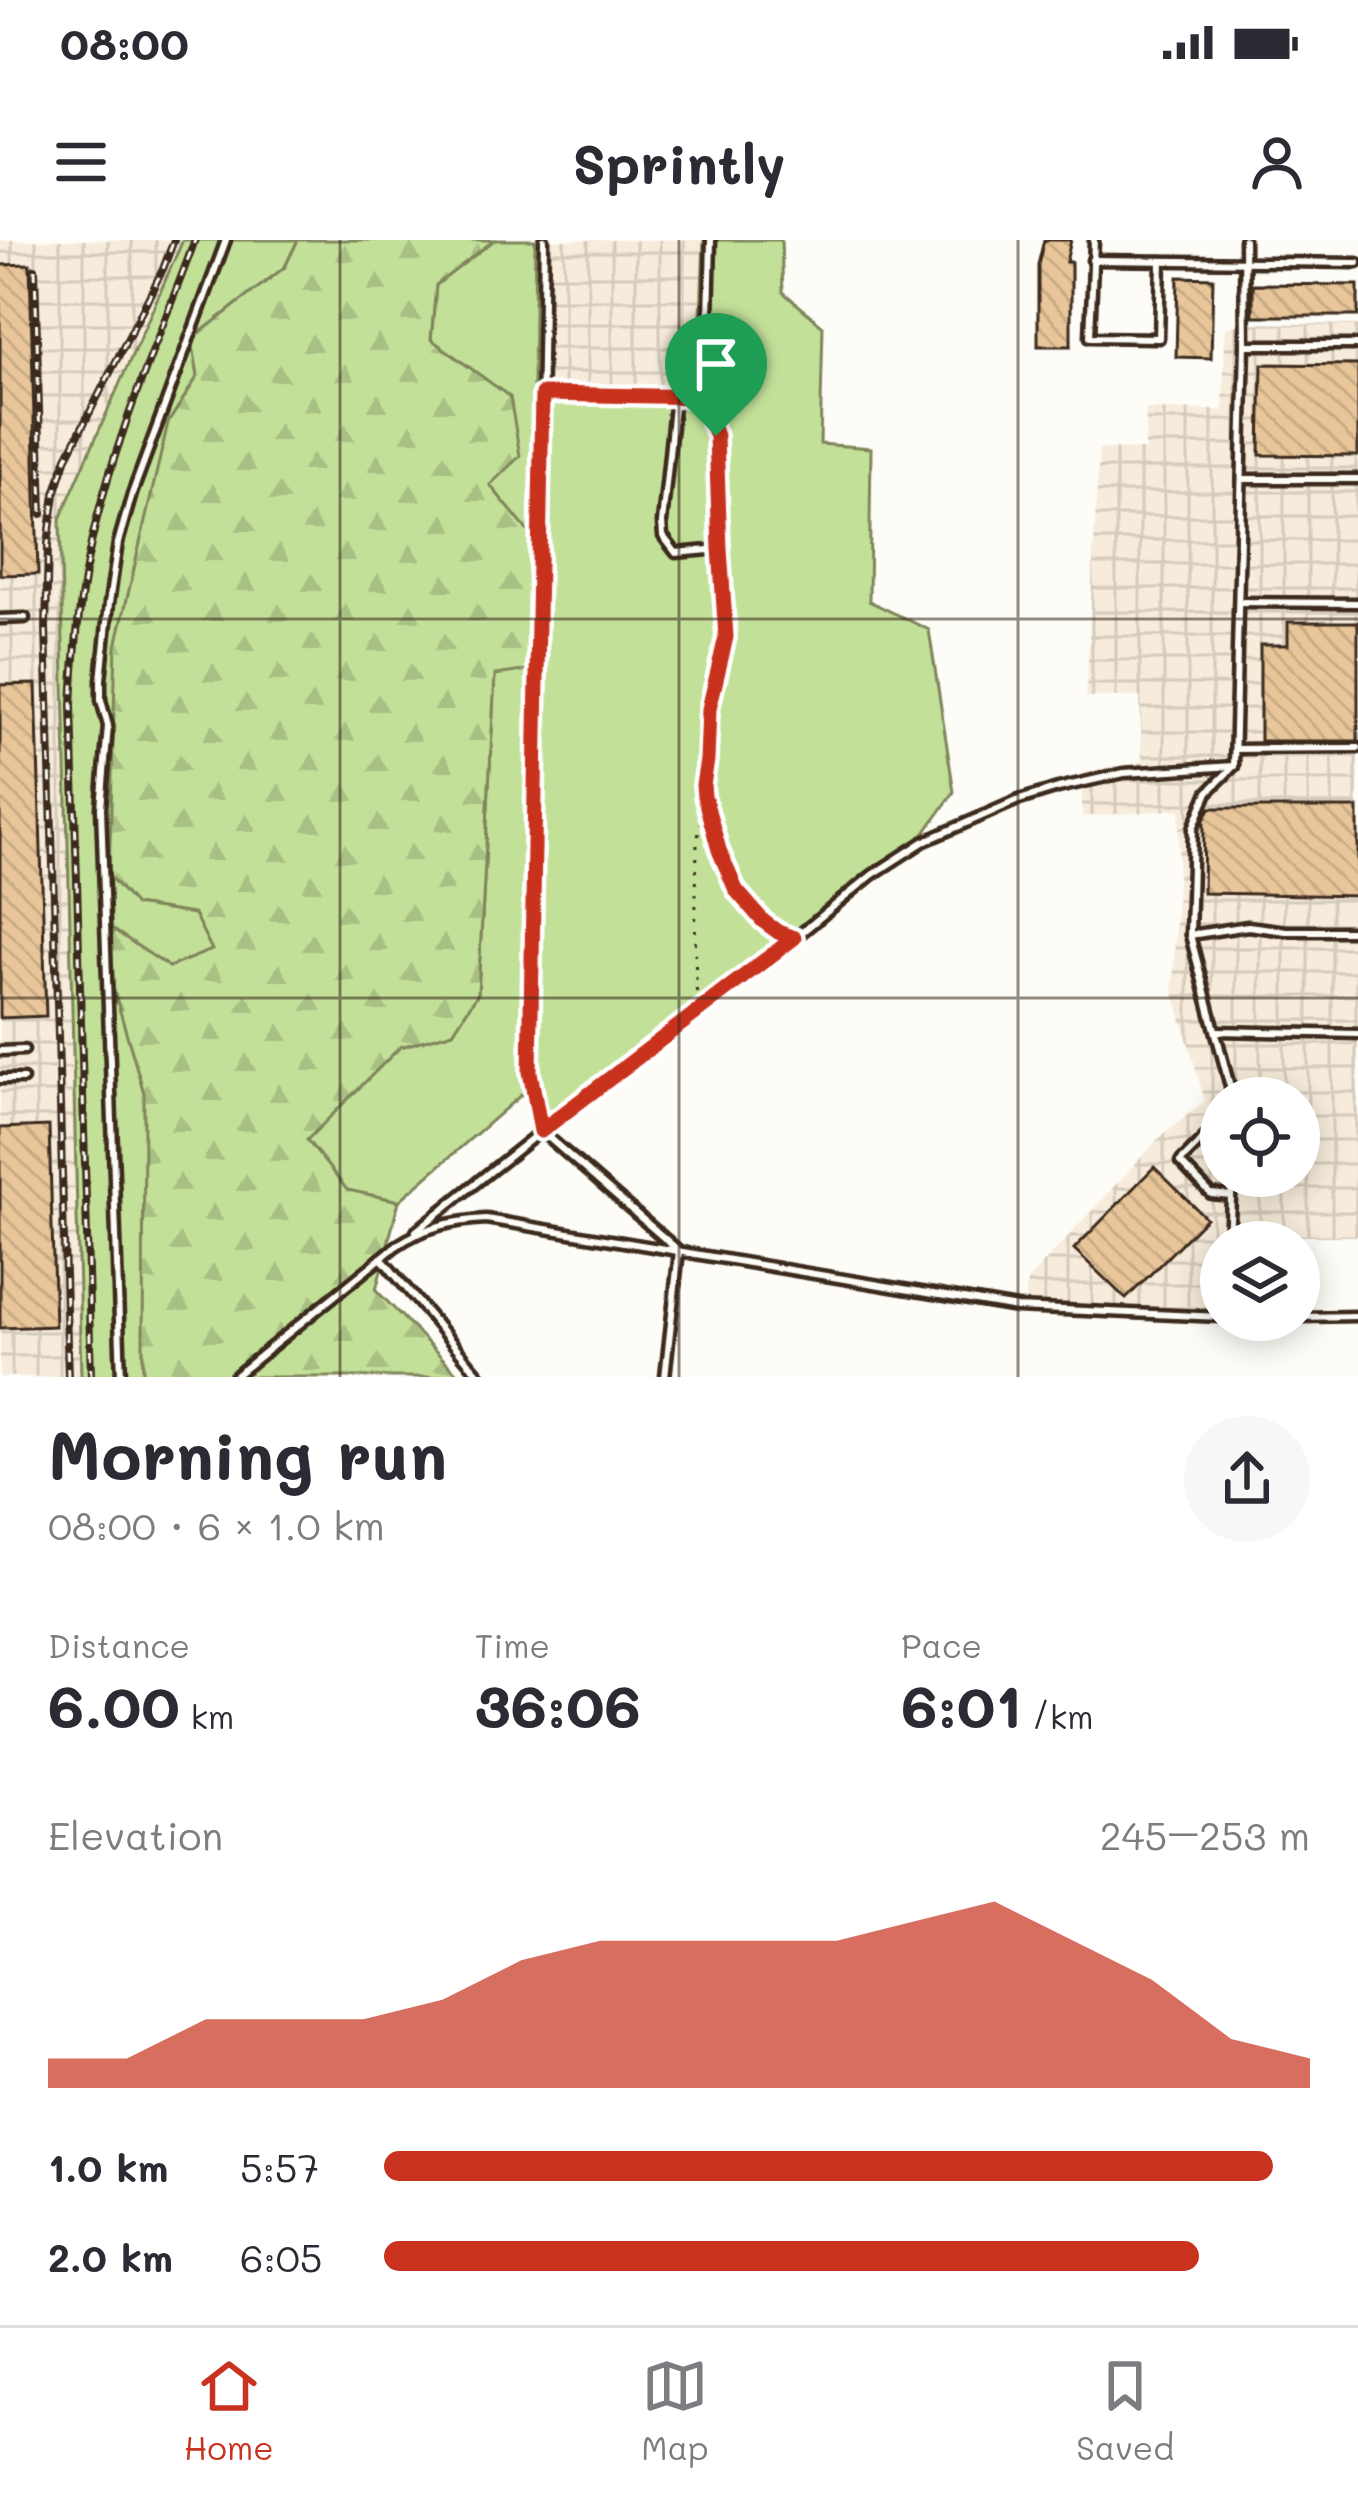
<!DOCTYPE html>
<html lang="en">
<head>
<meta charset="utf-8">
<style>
  body { margin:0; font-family:Mali,sans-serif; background:#f7f7f7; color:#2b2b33; height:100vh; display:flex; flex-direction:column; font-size:45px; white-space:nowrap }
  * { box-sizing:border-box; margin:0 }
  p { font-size:39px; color:#7c7c81 }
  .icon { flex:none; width:66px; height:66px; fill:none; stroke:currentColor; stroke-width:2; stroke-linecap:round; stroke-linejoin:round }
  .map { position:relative; height:1137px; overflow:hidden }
  .panel { display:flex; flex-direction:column; background:#fff; flex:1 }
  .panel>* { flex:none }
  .buttons { position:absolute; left:1200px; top:837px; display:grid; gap:24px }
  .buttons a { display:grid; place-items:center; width:120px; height:120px; border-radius:50%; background:#fff; box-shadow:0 6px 30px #0003; font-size:60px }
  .pin { position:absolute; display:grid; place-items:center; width:102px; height:102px; color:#fff; margin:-123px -51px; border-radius:50% 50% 50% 0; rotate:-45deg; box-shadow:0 0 12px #0007 }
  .pin .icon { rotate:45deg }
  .round { display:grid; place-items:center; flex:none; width:126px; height:126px; border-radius:63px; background:#f7f7f7 }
  .head { display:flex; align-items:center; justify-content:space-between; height:204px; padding:0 48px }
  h1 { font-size:66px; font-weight:700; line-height:90px }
  .stats { display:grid; grid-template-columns:repeat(3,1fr); gap:18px; height:204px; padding:12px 48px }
  .stats div { display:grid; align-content:center }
  .stats b { font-size:60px; font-weight:700 }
  .stats small { font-size:33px; font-weight:400 }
  .stats p { font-size:33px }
  .chart { height:336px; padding:24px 48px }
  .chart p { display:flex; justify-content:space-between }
  .chart svg { width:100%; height:216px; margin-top:12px; fill:#c8321e; opacity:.7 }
  ul { padding:0 48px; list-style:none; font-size:39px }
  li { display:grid; grid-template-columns:192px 144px 1fr; align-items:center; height:90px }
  li i { height:30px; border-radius:15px; background:#c8321e }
  .status { display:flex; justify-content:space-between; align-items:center; height:84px; padding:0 60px; background:#fff; direction:ltr }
  .status svg { height:33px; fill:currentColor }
  header { display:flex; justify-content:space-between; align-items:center; height:156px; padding:0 48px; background:#fff; font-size:54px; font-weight:700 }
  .tab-bar { display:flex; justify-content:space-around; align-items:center; height:168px; border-top:3px solid #e1e1e2; background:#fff; font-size:33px; color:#7c7c81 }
  .tab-bar a { display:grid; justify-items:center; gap:6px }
  .tab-bar .on { color:#c8321e }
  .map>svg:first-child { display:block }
  .industrial { fill:url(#industrial-grid); fill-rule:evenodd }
  .grass { fill:#c3e098; stroke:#7f855b; stroke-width:3 }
  .forest { fill:url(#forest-firs); stroke:#7f855b; stroke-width:3 }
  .building { fill:url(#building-back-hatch); stroke:#3b2a1e; stroke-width:3 }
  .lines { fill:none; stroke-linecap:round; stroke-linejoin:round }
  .service-casing { stroke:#3b2a1e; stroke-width:15 }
  .path { stroke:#3b2a1e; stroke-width:3; stroke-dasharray:3 9; stroke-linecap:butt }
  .service { stroke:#fdfcf7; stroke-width:6 }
  .rail-casing { stroke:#3b2a1e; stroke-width:8 }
  .rail { stroke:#fdfcf7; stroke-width:3; stroke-dasharray:9; stroke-linecap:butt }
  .route-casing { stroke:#fff; stroke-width:24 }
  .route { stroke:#c8321e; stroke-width:15 }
  .grid { fill:none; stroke:#3b2a1e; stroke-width:3; stroke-opacity:0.55 }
</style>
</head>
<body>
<div class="status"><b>08:00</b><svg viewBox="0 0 49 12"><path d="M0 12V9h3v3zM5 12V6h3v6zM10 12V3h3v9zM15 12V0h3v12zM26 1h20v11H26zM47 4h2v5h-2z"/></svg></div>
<header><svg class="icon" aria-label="menu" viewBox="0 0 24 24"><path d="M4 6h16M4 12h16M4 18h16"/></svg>Sprintly<svg class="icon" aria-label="person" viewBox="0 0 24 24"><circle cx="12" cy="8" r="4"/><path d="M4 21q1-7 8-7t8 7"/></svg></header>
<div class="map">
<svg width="1358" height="1137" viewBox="0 0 1358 1137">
  <defs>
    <pattern id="industrial-grid" width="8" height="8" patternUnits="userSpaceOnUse" patternTransform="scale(3)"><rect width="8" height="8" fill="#f7ecdb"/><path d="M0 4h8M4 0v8" fill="none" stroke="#d5cbbc"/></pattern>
    <pattern id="forest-firs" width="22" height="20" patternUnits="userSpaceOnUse" patternTransform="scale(3)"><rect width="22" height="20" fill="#c3e098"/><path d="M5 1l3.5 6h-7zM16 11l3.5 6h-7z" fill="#a8c083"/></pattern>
    <pattern id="building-back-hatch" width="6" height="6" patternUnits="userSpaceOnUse" patternTransform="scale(3)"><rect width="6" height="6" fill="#e8c69a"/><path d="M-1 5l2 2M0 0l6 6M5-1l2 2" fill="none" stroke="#c8aa84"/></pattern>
  </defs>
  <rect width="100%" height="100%" fill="#fdfcf7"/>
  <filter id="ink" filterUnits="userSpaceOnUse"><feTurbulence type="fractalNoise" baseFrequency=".00833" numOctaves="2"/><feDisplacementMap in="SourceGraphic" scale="24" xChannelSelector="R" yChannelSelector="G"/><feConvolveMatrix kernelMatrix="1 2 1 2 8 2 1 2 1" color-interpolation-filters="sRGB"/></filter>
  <g filter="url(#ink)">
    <g class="industrial">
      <path d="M0,0h215l-105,1137h-110z"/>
      <path d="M535,0h169l-5,148 -166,-1z"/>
      <path d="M1241,83l117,2v911h-61l-1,6h-75v70l-196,-5 2,-26 131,-142 47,-38 -32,-111 7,-181 -98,8v-44l60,-11 -2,-65h-54l13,-248 46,1 1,-41 77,1 2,-81zM1221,858h78v78h-78z"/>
    </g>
    <g class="grass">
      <path d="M183,0h115l-13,27 -93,72 6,37 -30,47 -33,482 59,9 19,36 -44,18 -65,-11 41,136 -2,284h-62l-21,-858z"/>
      <path d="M494,0h41l-2,146 165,2 6,-148h77l2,52 40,34 -3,118 51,4 -2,153 60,29 25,162 -42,59 -377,284 -6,-47 -130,113 -52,-11 -41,-50 94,-93 53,-15 25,-39 17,-319 35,-5 -40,-185 -59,-144 5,-55z"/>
    </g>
    <path class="forest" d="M298,0h196l-58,45 -5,54 79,58 10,59 -30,29 41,50 -1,135 -35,5 -17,318 -25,39 -53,15 -93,93 40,50 52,11 -23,89 85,87h-318l1,-284 -40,-136 10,-27 55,37 43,-17 -18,-36 -59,-9 -26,-29 7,-230 52,-223 30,-47 -6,-37 93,-72z"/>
    <g class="building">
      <path d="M1044,0h27l-5,22h5v84h-33v-81z"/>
      <path d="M30,24l8,310 -38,1v-310z"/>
      <path d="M1178,37l35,1 -2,80 -35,-1z"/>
      <path d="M1253,44l105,1v31h-105z"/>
      <path d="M1262,124l96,1v91l-98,-1z"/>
      <path d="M1288,382h70v119h-98v-96h28z"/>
      <path d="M36,444l10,332 -46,2v-333z"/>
      <path d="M1210,568h148v88l-155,-3 1,-73z"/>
      <path d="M49,886l6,200 -55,2v-200z"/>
      <path d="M1154,927l52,51 -80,81 -52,-50z"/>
    </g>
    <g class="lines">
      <g class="service-casing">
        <g id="service">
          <path d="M544,0l-14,832 11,59 138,120 -14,126"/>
          <path d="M1094,0l-4,97 69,1 2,-77"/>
          <path d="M1244,0l1,105"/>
          <path d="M1092,20l266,3"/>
          <path d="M542,154l165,3 4,-157"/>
          <path d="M675,156l-13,127 1,13 13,17 44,-4 -4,-112 -6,-17 -3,-23"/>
          <path d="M1242,239h116"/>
          <path d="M1239,362l119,1"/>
          <path d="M0,379l25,-1"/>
          <path d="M1236,509l122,-1"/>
          <path d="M1190,695l58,-9 38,5h72"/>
          <path d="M1218,791l140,3"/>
          <path d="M0,811l24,-1"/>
          <path d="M0,839h23"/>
          <path d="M1233,858l-43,-163 3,-107 15,-36 26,-26 11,-421h113"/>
          <path d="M1221,890l-11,2 -30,30 31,32 20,2"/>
          <path d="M416,991l125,-100 238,-180 93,-76 51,-33 93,-41 42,-13 66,-15 110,-7"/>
          <path d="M1229,1002l3,-66"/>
          <path d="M381,1018l100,119"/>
          <path d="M1299,1077l59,-1"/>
          <path d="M121,1137l-20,-569 7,-82 -7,-26v-20l8,-77 9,-60 14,-49 94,-254"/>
          <path d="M234,1137l162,-131c28,-19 57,-25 90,-27l531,89 204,9"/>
        </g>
      </g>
      <g class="path">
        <path d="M721,317l5,80 -17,72 -5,87 15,54 17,39 27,32 23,14"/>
        <path d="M697,764l-2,-50 2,-110 3,-20 8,-12"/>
      </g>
      <use href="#service" class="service"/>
      <g class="rail-casing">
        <g id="rail">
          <path d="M35,29l7,245"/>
          <path d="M68,1137l-22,-749 2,-84 7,-50 12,-37 96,-188 11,-29"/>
          <path d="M91,1137l-19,-672c3,-56 7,-111 20,-166 23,-102 67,-201 103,-299"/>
        </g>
      </g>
      <use href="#rail" class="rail"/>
    </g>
  </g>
  <g class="lines" filter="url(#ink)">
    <g class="route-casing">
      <path id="route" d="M542,154l165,3 3,23 6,16 4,113 6,88 -17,72 -2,51 -4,25 1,11 15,54 17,40 27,31 15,11 16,6 -253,193 -11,-59z"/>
    </g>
    <use href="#route" class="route"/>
  </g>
  <path class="grid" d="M340,0v1137M679,0v1137M1018,0v1137M0,379h1358M0,758h1358"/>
</svg>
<div class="buttons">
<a><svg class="icon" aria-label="locate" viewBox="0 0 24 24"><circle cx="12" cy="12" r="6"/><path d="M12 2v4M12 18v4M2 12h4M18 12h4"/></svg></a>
<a><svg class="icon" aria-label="layers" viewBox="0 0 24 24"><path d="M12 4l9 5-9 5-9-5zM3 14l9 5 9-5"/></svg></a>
</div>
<div class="pin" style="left:716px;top:196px;background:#1e9e55"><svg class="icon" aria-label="arrive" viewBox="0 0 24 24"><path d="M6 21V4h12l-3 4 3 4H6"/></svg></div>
</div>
<section class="panel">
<div class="head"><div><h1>Morning run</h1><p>08:00 · 6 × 1.0 km</p></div><a class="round"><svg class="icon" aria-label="share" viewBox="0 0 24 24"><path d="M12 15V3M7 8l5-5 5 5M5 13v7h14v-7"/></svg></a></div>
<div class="stats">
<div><p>Distance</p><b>6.00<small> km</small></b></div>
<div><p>Time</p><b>36:06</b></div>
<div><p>Pace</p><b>6:01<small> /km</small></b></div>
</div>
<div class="chart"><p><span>Elevation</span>245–253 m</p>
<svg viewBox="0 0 160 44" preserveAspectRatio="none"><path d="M0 44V38L10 38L20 30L30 30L40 30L50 26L60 18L70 14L80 14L90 14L100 14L110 10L120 6L130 14L140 22L150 34L160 38V44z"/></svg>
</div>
<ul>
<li><b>1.0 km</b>5:57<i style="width:96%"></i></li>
<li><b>2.0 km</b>6:05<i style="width:88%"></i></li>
</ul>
</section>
<nav class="tab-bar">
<a class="on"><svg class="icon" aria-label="home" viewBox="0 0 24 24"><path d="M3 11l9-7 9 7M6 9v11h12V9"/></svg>Home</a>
<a><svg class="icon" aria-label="map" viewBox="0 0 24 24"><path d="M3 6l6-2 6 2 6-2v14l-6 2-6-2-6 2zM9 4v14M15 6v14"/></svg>Map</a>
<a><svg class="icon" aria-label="saved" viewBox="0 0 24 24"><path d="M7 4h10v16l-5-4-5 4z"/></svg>Saved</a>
</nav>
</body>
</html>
